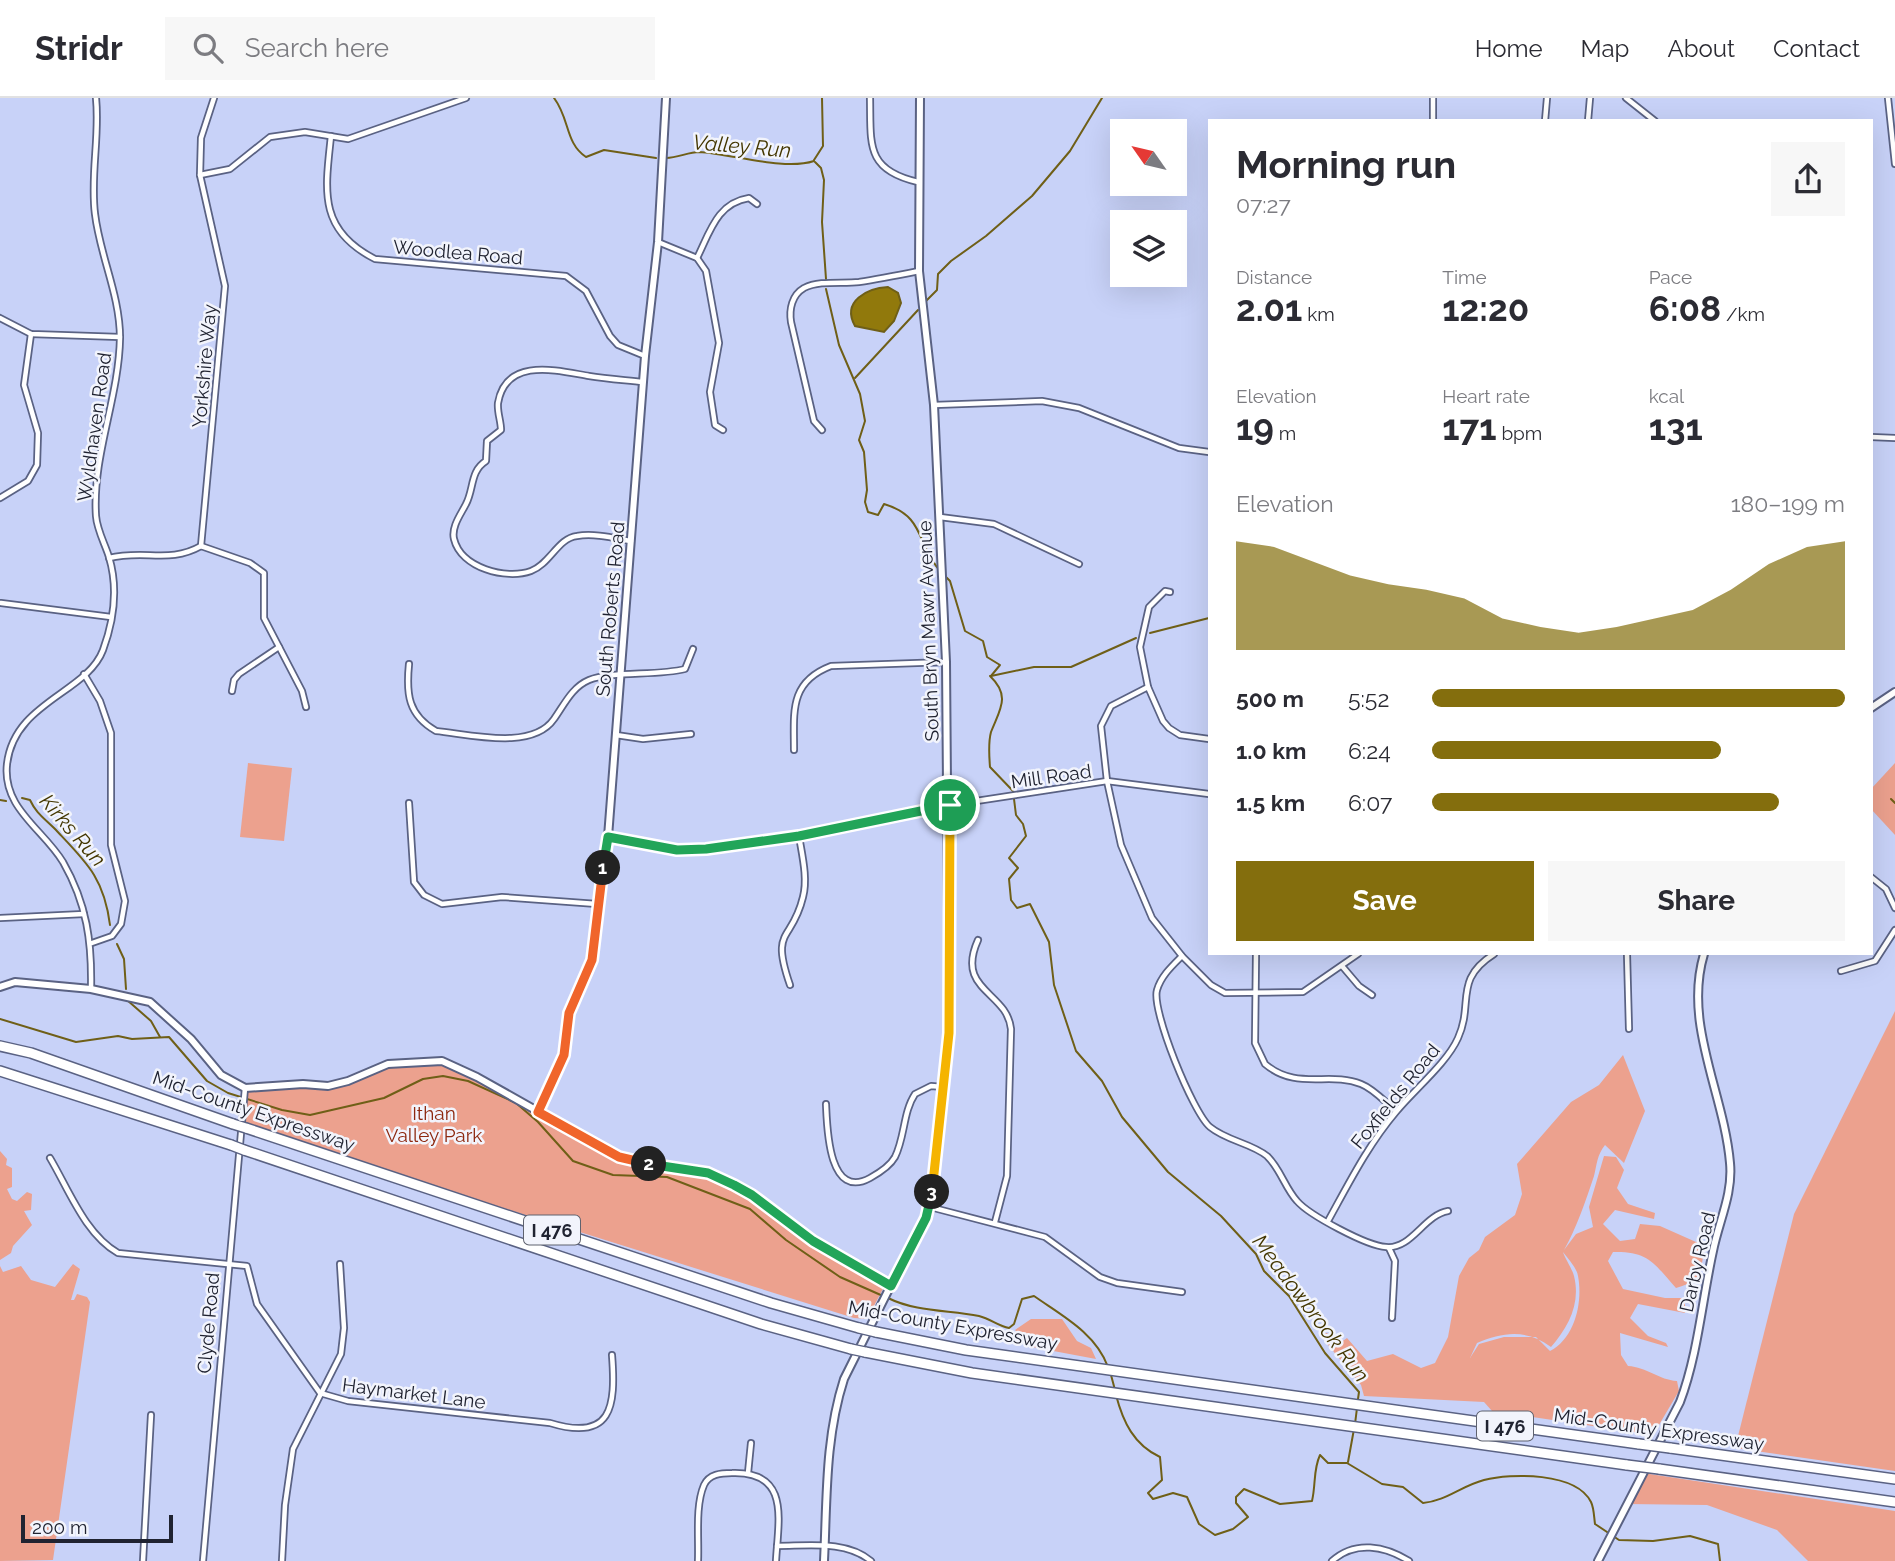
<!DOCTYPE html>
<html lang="en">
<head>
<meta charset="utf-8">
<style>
  body { margin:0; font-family:Raleway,sans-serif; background:#f7f7f7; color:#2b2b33; height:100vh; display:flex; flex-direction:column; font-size:26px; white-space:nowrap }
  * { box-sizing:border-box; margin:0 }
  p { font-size:23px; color:#7c7c81 }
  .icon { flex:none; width:38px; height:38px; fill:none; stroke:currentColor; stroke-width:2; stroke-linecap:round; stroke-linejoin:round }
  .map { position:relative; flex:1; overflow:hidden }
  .details { position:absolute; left:1208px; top:21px; width:665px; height:836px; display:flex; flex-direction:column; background:#fff; border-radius:0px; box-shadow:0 7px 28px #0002 }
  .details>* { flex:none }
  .needle { width:46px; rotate:304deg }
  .controls { position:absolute; left:1110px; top:21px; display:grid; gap:14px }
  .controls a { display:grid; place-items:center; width:77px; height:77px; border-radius:0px; background:#fff; box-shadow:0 7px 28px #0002; font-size:35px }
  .scale { position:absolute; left:21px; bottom:18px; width:152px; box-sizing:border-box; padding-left:7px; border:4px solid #202331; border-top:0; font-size:19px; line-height:24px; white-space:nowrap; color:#202331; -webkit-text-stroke:5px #f2f4fc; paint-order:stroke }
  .pin { position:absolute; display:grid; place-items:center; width:60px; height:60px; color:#fff; margin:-30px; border:4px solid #fff; border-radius:50%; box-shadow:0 2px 7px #0007 }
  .km { position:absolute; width:35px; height:35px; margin:-18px; border-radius:50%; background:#222; color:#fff; font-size:19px; line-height:35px; text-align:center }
  .round { display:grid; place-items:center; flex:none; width:74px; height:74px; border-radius:0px; background:#f7f7f7 }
  .headline { display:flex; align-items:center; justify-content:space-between; height:119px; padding:0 28px }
  h1 { font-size:38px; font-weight:700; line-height:52px }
  .metrics { display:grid; grid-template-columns:repeat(3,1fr); gap:10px; height:119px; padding:7px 28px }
  .metrics div { display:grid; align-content:center }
  .metrics b { font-size:35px; font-weight:700 }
  .metrics small { font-size:19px; font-weight:400 }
  .metrics p { font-size:19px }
  .chart { height:196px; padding:14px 28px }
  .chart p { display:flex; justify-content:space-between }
  .chart svg { width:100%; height:126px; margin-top:7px; fill:#846e0d; opacity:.7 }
  .cta { display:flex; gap:14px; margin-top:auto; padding:14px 28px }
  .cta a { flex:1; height:80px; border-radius:0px; background:#846e0d; color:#fff; font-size:28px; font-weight:700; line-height:80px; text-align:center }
  .cta a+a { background:#f7f7f7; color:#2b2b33 }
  ul { padding:0 28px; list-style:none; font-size:23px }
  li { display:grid; grid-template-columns:112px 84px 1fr; align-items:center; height:52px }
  li i { height:18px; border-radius:9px; background:#846e0d }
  header { display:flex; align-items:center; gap:42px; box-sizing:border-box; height:98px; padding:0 35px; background:#fff; border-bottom:2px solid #e1e1e2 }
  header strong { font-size:33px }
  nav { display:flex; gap:38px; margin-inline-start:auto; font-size:24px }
  .search { width:490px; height:63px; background:#f7f7f7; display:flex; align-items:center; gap:18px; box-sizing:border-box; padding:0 24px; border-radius:0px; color:#7c7c81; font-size:26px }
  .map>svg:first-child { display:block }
  .green { fill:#eca18e; fill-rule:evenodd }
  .water { fill:#91790c; stroke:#6f5f17; stroke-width:2 }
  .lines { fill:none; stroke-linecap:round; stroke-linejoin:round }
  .stream { stroke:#6f5f17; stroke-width:2 }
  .street-casing { stroke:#5a6283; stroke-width:8 }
  .secondary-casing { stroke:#5a6283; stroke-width:10 }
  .highway-casing { stroke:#5a6283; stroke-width:12 }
  .street { stroke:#fff; stroke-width:4.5 }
  .secondary { stroke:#fff; stroke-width:6 }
  .highway { stroke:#fff; stroke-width:9 }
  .highway-bridge-casing { stroke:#5a6283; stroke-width:12; stroke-linecap:butt }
  .highway-bridge { stroke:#fff; stroke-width:9 }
  .split-1-casing { stroke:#fff; stroke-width:14 }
  .split-2-casing { stroke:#fff; stroke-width:14 }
  .split-3-casing { stroke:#fff; stroke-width:14 }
  .split-4-casing { stroke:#fff; stroke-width:14 }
  .split-1 { stroke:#22a559; stroke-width:9 }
  .split-2 { stroke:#f0652b; stroke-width:9 }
  .split-3 { stroke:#22a559; stroke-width:9 }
  .split-4 { stroke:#f5b400; stroke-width:9 }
  .labels { text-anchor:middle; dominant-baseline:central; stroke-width:5; stroke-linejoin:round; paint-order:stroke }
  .shield { fill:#f2f4fc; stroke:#5f626e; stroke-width:2 }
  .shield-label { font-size:18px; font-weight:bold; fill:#202331 }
  .street-label { font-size:19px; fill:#202331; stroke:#f2f4fc }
  .park-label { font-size:19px; fill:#8d280f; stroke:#f2f4fc }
  .water-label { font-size:21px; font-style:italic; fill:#433600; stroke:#f2f4fc }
</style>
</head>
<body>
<header>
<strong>Stridr</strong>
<div class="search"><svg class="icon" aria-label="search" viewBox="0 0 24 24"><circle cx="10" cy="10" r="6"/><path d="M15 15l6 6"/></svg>Search here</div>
<nav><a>Home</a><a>Map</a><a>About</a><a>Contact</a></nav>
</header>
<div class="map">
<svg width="1895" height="1463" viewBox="0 0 1895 1463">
  <rect width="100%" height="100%" fill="#c8d2f8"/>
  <g class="green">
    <path d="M248,665l44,5 -8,73 -44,-4z"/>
    <path d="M1895,665v72l-24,-26v-20z"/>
    <path d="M1895,913v460l-160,-23 59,-234z"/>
    <path d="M1623,957l22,56 -21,52 -19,-18c-8,10 -8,19 -11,31 -8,24 -18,53 -30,74l12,-16 17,-7 -4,-20 15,-51 12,1 8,13 -7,18 11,16 27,9 -1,6 -39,-9 -12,14 17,17 15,-2 5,-15 20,2 45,20c-5,26 -2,34 -29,42 -22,-25 -28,-37 -63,-36l-5,9 15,28 42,9h20v15l-47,-9 -8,14 18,18 18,7 2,4 -48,-14 1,22 7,11c19,1 31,14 49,15l2,10 -26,44 -161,-24 -8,-9 -120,-6 -3,-11 -41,-50 7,-2 10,12 10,-7 20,23 26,-7 28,14 14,-5 13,-26 11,-61 10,-18 10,-8 6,-13 30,-22 7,-21 -5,-30 54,-62 28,-17zM1563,1154c5,7 14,16 15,24 5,26 -3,62 -28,75l-14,-14h-32l-25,7 -9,14 7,-15c26,-11 50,-14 74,4 17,-20 30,-43 23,-71 -2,-8 -9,-17 -11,-24z"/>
    <path d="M442,963l177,96 89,16 26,12 56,42 94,60 -17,32 -13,-1 -616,-193 7,-37 83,-2 60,-22z"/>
    <path d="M0,1053l7,8 -1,6 6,3v19l-5,2 5,10 5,2 10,-9 5,2 -1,16 -7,1 8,14 -19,21 -2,7 -11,7z"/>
    <path d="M73,1166l7,5 -9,31h3l3,-6 10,3 3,5 -37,258 -53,1v-295l3,6 18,-6 10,14 24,7z"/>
    <path d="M1031,1221h31l15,22 14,7 5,11 -64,-12 -17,-17z"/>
    <path d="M1643,1375l252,38v50h-87l-31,-31 -70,-25 -80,-1z"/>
  </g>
  <path class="water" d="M888,189l10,6 3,10 -7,18 -10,11 -29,-6c-14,-25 13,-38 33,-39z"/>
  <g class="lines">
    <g class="stream">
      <path d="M554,0c16,21 11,45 32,59l18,-7 52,8"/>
      <path d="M666,60c12,0 22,-6 33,-6 34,2 85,19 115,9"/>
      <path d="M814,62l9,-14 -1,-48"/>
      <path d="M815,64l6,6 3,12 -2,42 4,57"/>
      <path d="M826,191l13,56 21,49 5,27 -6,19 5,12 3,38 -2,12 3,10 10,3 6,-11c41,12 32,39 56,67"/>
      <path d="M925,204l12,-12 1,-16 13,-13 35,-25 46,-40 38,-45 32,-53"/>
      <path d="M855,280l63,-68"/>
      <path d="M944,477l6,6 15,50 18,10 4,16 13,8 -9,11"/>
      <path d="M1150,535l59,-15"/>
      <path d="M990,578c21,20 10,33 1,56 -3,11 -2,23 -1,35l23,24 3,24 7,9 3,12 -17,22 9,10 -9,11 2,21 6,8 13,-4 19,38 5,43 22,66 26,30 20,36 46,55 53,44 35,38 8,17 25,25 36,57 34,39 -1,7"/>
      <path d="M991,578l43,-9h37l65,-29"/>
      <path d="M22,700l8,2c6,13 14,18 24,28 32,34 50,49 56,97"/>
      <path d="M1891,701l4,4"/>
      <path d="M0,702l6,1"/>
      <path d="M117,846l7,15 2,30"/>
      <path d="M127,902l24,21 9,16"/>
      <path d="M0,921l76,23 42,-6 14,3 37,-2 38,44 21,12 54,17 28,5 74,-17 39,-19 20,-3 25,5 48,22 22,19 35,39 40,14 54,2 83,32 36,31 54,37 43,19"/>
      <path d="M888,1200c28,14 61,12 91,18 12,3 19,10 30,12l5,-4 8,-25 12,-3c27,19 62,37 74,71"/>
      <path d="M1111,1277l4,15"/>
      <path d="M1116,1297c7,27 18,50 44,62l2,23 -14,13 5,6 20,-6 14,4 12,27 16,11 18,-6 15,-12 -12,-14v-6l8,-8 36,15 32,-3c4,-17 1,-31 8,-46l8,8h19l35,21 21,3 20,16c23,-2 38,-17 61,-23 27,-7 92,-8 107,22 3,6 3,15 4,22l24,16 34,1 37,-5 28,8 2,17"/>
      <path d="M1355,1326l2,-16"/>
      <path d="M1348,1364l6,-33"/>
    </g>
    <g class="street-casing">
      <g id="street">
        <path d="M870,0c1,46 -5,72 48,84"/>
        <path d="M1626,0l29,23"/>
        <path d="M1888,0l7,66"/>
        <path d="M1433,23v-23"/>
        <path d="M1545,23l2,-23"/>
        <path d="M1588,23l2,-23"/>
        <path d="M331,38c-6,55 -13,94 44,123l191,17 20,15 24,45 8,9 27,11"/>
        <path d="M200,77l30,-6 40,-32 35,-5 43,7 118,-41"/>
        <path d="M658,144l39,16 9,13 13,72 -9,49 5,33 8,5"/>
        <path d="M697,160c13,-26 20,-55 52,-60l8,6"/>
        <path d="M0,220l31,16 89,3"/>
        <path d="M934,307l108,-4 37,7 100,40 30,4"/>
        <path d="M822,332l-8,-9 -23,-99c-2,-13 1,-27 13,-34 16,-8 38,-4 55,-6 20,-3 40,-7 60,-11"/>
        <path d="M1871,339l24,1"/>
        <path d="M0,400l28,-17 9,-16 1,-32 -14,-48 7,-51"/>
        <path d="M940,419l54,7 85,40"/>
        <path d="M631,443c-17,-3 -37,-8 -54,-5 -19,2 -27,28 -46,35 -25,9 -70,-3 -77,-32 -3,-12 7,-25 12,-35 8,-15 4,-33 20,-43l1,-20 14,-11c0,-9 -4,-18 -3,-27 8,-47 61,-32 91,-27 18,3 36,4 54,6"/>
        <path d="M201,448l24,-260 -25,-111 1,-37 13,-40"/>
        <path d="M201,448l49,17 14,10v45l38,73 4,16"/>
        <path d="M109,460c36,-9 60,6 92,-12"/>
        <path d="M1170,494l-5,-1 -16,16 -9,40 8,40 15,34 6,7 11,7 29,4"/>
        <path d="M1,505l110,14"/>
        <path d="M409,566c-3,30 -1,51 27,67 33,3 96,20 118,-12 10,-14 18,-32 35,-39 22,-9 69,-4 96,-11l8,-20"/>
        <path d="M84,576l16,27 11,32v112l14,56 -4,23 -9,12 -20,7"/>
        <path d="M1148,589l-37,19 -10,20 6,55 14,64 31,73 30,38 29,29 14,8 78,-1 55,-38"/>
        <path d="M232,593l2,-11 5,-6 40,-27"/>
        <path d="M616,637l27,4 48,-5"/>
        <path d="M794,652c0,-38 -5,-68 37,-84l115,-4"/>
        <path d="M409,705l5,79 10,13 18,9 60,-7 95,7"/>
        <path d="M608,739l69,13 29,-1 93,-13 151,-31 157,-24 102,13"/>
        <path d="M1871,779l15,12 9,19"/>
        <path d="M0,820l84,-4"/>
        <path d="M978,842c-23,51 29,51 33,89l-4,147 -12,46"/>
        <path d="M1256,856l-1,89 10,21c32,27 64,7 96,20 13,5 24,18 35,27"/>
        <path d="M1627,856l2,75"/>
        <path d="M1182,858c-10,10 -21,20 -25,34 -6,20 36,123 53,137 17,14 41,16 57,29 13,12 18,32 30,45 12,14 70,45 89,46 25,3 38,-32 62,-36"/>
        <path d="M1342,868l17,20 13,9"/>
        <path d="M1841,873l34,-10 20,-31"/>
        <path d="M790,887c-20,-58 2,-42 13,-88 5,-19 -1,-42 -4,-61"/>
        <path d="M91,891c1,-47 -4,-85 -28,-127 -20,-33 -61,-54 -56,-98 7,-62 80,-71 96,-114 11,-30 15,-63 6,-93 -4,-13 -12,-27 -13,-41 -4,-60 23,-118 24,-178 0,-43 -20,-82 -25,-124 -5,-39 5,-77 1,-116"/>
        <path d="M826,1006c1,22 2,97 44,74 9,-5 20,-12 25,-21 10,-20 8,-45 20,-63l16,-8 12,1"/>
        <path d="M50,1060c19,32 35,76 68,95l129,13 10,38 63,89 28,8 202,22c62,19 66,-16 62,-68"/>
        <path d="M930,1109l115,30 55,40 17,6 65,9"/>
        <path d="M1328,1123c21,-38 40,-76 68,-109 18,-22 51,-49 62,-74 16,-35 -5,-58 36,-84"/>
        <path d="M1389,1150l6,13 -3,57"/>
        <path d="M748,1375l3,-30"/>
        <path d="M777,1448c31,0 69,-6 94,15"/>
        <path d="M143,1463l8,-146"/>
        <path d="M203,1463l42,-473"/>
        <path d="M282,1463l3,-56 8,-56 48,-95 3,-26 -4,-64"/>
        <path d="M698,1463c1,-23 -3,-55 6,-76 5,-11 17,-12 28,-12 59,-2 46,48 44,88"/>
        <path d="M1332,1463c23,-21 53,-15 77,0"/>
      </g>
    </g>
    <g class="secondary-casing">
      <g id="secondary">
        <path d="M1871,610l24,-16"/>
        <path d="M0,889l15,-5 76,7 59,13 41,37 30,36 24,13 58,-4 25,2 20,-5 40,-17 54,-3 35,16 142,80 89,16 26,12 18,10 61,46 78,45"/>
        <path d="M538,1014l26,-57 5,-42 23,-53 16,-123 37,-481 13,-114 8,-144"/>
        <path d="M824,1463c3,-62 1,-123 20,-182l86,-172 19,-174 -3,-371 -12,-257 -15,-134 1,-173"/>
        <path d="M1598,1463l82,-159c18,-48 22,-101 33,-151 6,-30 20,-57 17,-88 -6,-70 -47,-139 -26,-209"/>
      </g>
    </g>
    <g class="highway-casing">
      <g id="highway">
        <path d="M0,948l31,7 202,71"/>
        <path d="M0,973l231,74"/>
        <path d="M246,1030l525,175 88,25"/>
        <path d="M244,1052l517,174 90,25"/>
        <path d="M876,1234l90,18 673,94"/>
        <path d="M865,1254l107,21 655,92"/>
        <path d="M1670,1350l225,31"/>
        <path d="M1659,1371l236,33"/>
      </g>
    </g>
    <use href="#street" class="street"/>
    <use href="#secondary" class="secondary"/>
    <use href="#highway" class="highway"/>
    <g class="highway-bridge-casing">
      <g id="highway-bridge">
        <path d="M233,1026l13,4"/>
        <path d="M231,1047l13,5"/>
        <path d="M859,1230l17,4"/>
        <path d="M851,1251l14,3"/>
        <path d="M1639,1346l31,4"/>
        <path d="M1627,1367l32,4"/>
      </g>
    </g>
    <use href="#highway-bridge" class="highway-bridge"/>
  </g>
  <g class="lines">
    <g class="split-1-casing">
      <path id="split-1" d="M603,770l5,-31 69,13 29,-1 93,-13 151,-31"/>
    </g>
    <g class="split-2-casing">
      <path id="split-2" d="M603,770l-11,92 -23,53 -5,42 -26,57 81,45 30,7"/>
    </g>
    <g class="split-3-casing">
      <path id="split-3" d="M649,1066l59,9 26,12 18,10 61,46 78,45 35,-68 6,-26"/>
    </g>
    <g class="split-4-casing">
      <path id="split-4" d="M932,1094l17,-159 1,-228"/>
    </g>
    <use href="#split-1" class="split-1"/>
    <use href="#split-2" class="split-2"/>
    <use href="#split-3" class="split-3"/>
    <use href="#split-4" class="split-4"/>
  </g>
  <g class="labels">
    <g class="shield">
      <rect x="524" y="1117.5" width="56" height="29" rx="5"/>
      <rect x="1477" y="1313.5" width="56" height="29" rx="5"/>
    </g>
    <g class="shield-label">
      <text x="552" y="1132">I 476</text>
      <text x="1505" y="1328">I 476</text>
    </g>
    <g class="street-label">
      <text transform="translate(458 154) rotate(5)">Woodlea Road</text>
      <text transform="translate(204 268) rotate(-85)">Yorkshire Way</text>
      <text transform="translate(94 329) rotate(-82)">Wyldhaven Road</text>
      <text transform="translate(610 511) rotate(-85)">South Roberts Road</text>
      <text transform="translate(928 533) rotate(-92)">South Bryn Mawr Avenue</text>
      <text transform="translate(1051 678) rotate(-8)">Mill Road</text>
      <text transform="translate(1395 998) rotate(-51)">Foxfields Road</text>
      <text transform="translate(254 1013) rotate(19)">Mid-County Expressway</text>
      <text transform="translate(1697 1164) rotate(-77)">Darby Road</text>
      <text transform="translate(208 1225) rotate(-85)">Clyde Road</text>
      <text transform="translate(953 1227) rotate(10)">Mid-County Expressway</text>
      <text transform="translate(414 1295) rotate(7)">Haymarket Lane</text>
      <text transform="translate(1659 1331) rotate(8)">Mid-County Expressway</text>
    </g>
    <g class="park-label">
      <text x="434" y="1015">Ithan<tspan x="434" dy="22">Valley Park</tspan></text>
    </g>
    <g class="water-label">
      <text transform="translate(742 48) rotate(5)">Valley Run</text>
      <text transform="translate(73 732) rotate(49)">Kirks Run</text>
      <text transform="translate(1311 1210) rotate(53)">Meadowbrook Run</text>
    </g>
  </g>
</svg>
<div class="controls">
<a><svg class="needle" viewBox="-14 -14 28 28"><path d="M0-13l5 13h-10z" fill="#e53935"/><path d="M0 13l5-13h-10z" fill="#7c7c81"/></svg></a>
<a><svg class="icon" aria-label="layers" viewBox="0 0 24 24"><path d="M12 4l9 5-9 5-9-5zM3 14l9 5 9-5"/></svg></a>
</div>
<div class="scale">200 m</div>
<div class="pin" style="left:950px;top:707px;background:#1e9e55"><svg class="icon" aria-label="arrive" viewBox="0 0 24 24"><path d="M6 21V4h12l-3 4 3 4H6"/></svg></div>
<b class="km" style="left:603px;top:770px">1</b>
<b class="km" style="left:649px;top:1066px">2</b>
<b class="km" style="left:932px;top:1094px">3</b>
<section class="details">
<div class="headline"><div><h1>Morning run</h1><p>07:27</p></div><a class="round"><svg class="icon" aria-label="share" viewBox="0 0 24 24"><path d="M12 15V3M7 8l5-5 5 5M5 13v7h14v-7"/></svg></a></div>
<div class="metrics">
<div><p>Distance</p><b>2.01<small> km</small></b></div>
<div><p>Time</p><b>12:20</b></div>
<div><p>Pace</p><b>6:08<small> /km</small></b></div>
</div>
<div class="metrics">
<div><p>Elevation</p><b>19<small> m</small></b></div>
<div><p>Heart rate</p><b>171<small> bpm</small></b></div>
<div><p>kcal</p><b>131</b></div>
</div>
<div class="chart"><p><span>Elevation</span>180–199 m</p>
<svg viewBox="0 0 160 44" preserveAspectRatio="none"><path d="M0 44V6L10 8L20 13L30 18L40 21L50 23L60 26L70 33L80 36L90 38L100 36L110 33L120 30L130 23L140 14L150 8L160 6V44z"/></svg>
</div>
<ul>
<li><b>500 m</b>5:52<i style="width:100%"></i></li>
<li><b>1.0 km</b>6:24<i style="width:70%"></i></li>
<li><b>1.5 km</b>6:07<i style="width:84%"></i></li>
</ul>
<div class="cta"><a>Save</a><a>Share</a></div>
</section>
</div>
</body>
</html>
